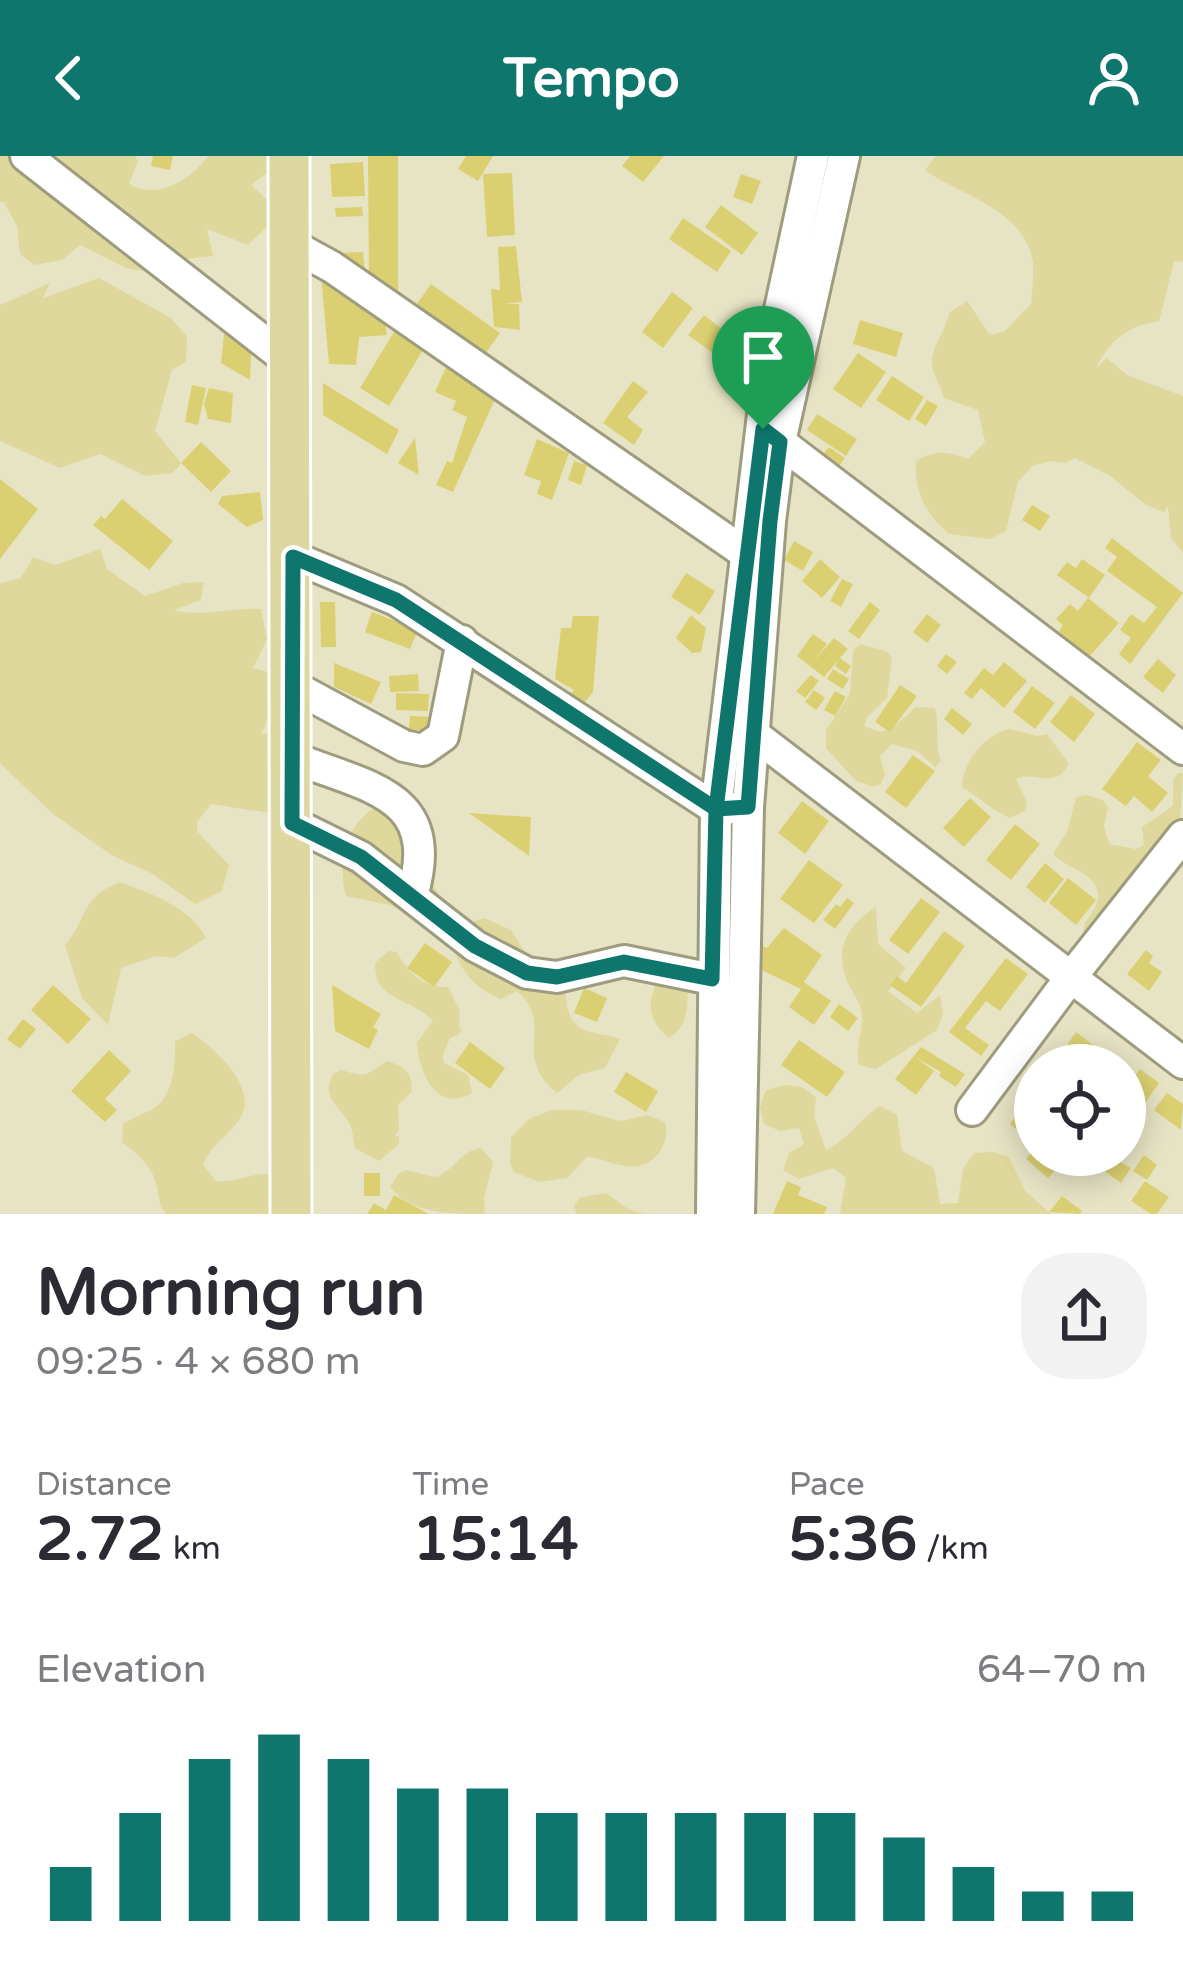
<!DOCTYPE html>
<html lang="en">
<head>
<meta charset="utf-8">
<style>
  body { margin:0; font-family:"Varela Round",sans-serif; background:#f2f2f3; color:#2b2b33; height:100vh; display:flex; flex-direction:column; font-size:45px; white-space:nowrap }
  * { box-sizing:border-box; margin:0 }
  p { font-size:39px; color:#7c7c81 }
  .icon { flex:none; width:66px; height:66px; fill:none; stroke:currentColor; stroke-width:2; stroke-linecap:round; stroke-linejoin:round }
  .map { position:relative; height:1058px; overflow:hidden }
  .sheet { display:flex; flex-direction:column; background:#fff; flex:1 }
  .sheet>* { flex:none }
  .tools { position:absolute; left:1014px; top:888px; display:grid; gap:24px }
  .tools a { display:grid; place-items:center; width:132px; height:132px; border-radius:50%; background:#fff; box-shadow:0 6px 30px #0003; font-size:60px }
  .pin { position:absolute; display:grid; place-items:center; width:102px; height:102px; color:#fff; margin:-123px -51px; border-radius:50% 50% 50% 0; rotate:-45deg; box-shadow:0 0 12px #0007 }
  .pin .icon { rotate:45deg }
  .round { display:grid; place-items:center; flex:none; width:126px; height:126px; border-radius:48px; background:#f2f2f3 }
  .overview { display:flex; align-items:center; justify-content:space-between; height:204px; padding:0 36px }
  h1 { font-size:66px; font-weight:800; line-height:90px }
  .metrics { display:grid; grid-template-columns:repeat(3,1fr); gap:18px; height:204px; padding:12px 36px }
  .metrics div { display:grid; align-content:center }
  .metrics b { font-size:60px; font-weight:800 }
  .metrics small { font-size:33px; font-weight:400 }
  .metrics p { font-size:33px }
  .chart { height:336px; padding:24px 36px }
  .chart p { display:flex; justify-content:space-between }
  .chart svg { width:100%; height:216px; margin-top:12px; stroke:#0f766e; stroke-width:6 }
  header { display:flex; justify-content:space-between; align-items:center; height:156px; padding:0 36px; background:#0f766e; color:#fff; font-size:54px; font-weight:800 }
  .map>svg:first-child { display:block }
  .green { fill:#ded89c }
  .building { fill:#dbd071 }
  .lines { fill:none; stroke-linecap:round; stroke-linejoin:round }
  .minor-casing { stroke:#9e9c7e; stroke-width:36 }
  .major-casing { stroke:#fff; stroke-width:45 }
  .minor { stroke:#fff; stroke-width:30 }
  .major { stroke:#ddd7a0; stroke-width:39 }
  .route-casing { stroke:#fff; stroke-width:24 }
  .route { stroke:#0f766e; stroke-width:15 }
</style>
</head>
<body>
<header><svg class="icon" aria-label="back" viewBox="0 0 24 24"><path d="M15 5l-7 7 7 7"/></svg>Tempo<svg class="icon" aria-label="person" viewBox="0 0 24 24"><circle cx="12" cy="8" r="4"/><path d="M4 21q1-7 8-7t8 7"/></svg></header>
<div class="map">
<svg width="1183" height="1058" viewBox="0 0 1183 1058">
  <rect width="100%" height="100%" fill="#e7e4c5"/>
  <g class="green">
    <path d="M0,0h135l3,5 -9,23c30,17 60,-4 80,-28h63l-5,17 -16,12 18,17 5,18 -26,25 -41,-16 6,27 -26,3 -20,11 -23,1 -18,-3 -46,-23 -18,15 -28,5 -14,-11 -3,-28 -13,-24h-4z"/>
    <path d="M936,0h247v106l-9,-1 -15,60c-32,5 -49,19 -63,47l11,-10 20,17 56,21v157l-12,-15 -3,-32 -4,6 -18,-7 -37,-30 -34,-17 -9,5 -16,-2 -18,5 -14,16 -12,49 -16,8 -41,-5c-23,-19 -35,-43 -33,-73 19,-11 31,-10 52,-2l17,-17 -7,-32 -34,-12c-3,-11 -8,-18 -11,-28 -6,-19 13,-38 16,-57l18,-12 23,34 15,-4 26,-27c1,-14 4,-33 1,-47 -12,-49 -71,-61 -107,-87z"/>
    <path d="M99,122l72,40 16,19 -1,25 -14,8 -17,61 26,32 -8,10 -28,3 -45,-22 -40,14 -60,-27v-136l50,-22 -7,15z"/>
    <path d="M100,393l7,20 38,27 38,-13 21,-1 -3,18 -27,10c26,8 59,-3 87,-1l6,30 -14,29 18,5 12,11 -22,51 13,-4 9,84 -72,-11 -14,18v9l32,34 -7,26 -27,13 -44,-31 -38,-17 -60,-42 -53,-51v-180l21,-5 12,-21 22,8z"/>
    <path d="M860,488l26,7 6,7 -5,40 -20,19 -3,9 17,6 15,-7 20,-18 19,1c5,18 -1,36 6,53l-6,6 -18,-16 -25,-7 -12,12 5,19 -5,10 -8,2 -17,-7 -29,-32v-18l24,-36 3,-44z"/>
    <path d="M1010,573l27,7 10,-2 22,30c-14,27 -34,6 -53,15l11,23 -2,9 -15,7c-18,-7 -30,-21 -48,-31 0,-25 24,-54 48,-58z"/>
    <path d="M1178,617h5l-3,51 -90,112 -7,-6c2,-11 11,-17 14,-27 8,-29 -28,-32 -44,-49l14,-22 9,-35 10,-2 17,5 5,8 -4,18 5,18 27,5 8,-4 -2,-18 31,-21v-26z"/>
    <path d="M379,650l10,1 50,88 -1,9 -23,13 -25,-12 -44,-9c-9,-33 0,-75 33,-90z"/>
    <path d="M120,726c31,12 71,25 86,56l-32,20 -18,-2 -35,12 -13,57 -26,-27 -17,-53c25,-29 14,-47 55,-63z"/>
    <path d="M876,751l2,37 28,24 -18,23 29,22 23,-18 3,19 -6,16 -61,39 -17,-4c-4,-19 3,-30 3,-48 0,-14 -10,-24 -15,-36 -13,-33 1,-57 29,-74z"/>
    <path d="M484,762l27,12 19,31 33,23c5,10 2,19 6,29 8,23 33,19 51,26l-15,29 -26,7 -22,18c-47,-38 -1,-69 -40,-102l-16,8c-28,-12 -37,-25 -49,-52l14,-23z"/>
    <path d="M388,795l9,1c10,21 27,36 51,35l12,24 -1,17 3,-1 -3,8 -9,3 -7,17 1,8 24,12 4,18c-36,21 -53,-21 -55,-50l16,-23c-25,-23 -59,-19 -58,-57z"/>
    <path d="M659,819l28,6c1,21 3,44 -18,57 -24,-21 -21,-35 -10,-63z"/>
    <path d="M192,877c23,16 69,56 47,87 -12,17 -27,23 -36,45l13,16c27,2 43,-14 69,-3l-2,36h-117c-9,-12 -6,-16 -10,-30 -4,-19 -20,-31 -34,-42l1,-18c11,-8 24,-10 34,-18 18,-15 18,-44 18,-65z"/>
    <path d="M387,905c19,6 25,11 25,31l-14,13 1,25 -4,6h4v8l-20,17 -24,-13c-2,-11 -2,-21 -9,-30 -12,-17 -24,-22 -13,-44l8,-4c26,8 24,6 46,-9z"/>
    <path d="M784,929l18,2 14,10 -2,19 12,34c23,-11 33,-31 54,-44l17,9 5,36 32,17 6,36 18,-1 5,-34 11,-16 18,-1 17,5 16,34 26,23h-211l6,-36 -13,-10 -34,11 -16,-9 6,-17 15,-9 -5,-16 -19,3 -16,-7 -4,-17 6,-17z"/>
    <path d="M551,954h30l39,11 27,-6 18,7c6,24 -12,48 -39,44 -13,-1 -25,-8 -39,-9l-20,21 -28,4 -25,-10 -4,-9 1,-26 18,-18z"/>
    <path d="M481,992l12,14 -9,37 1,15c-35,0 -73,0 -95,-27l9,-14 8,-3 28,7c20,-6 24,-26 46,-29z"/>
    <path d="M606,1037l22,16 16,5h-67l-3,-8 5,-8z"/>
  </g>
  <g class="building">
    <path d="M153,0h20l-3,14 -19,-4z"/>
    <path d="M368,0h30v142l-29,-19z"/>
    <path d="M466,0h27l-15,25 -20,-12z"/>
    <path d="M630,0h34l-21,26 -21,-16z"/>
    <path d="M363,6l2,34 -33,1 -2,-33z"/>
    <path d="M512,17l3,62 -28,2 -4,-63z"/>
    <path d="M741,18l20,7 -9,23 -19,-7z"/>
    <path d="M721,49l37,28 -16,22 -37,-28z"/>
    <path d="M362,51l1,9 -27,1 -1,-9z"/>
    <path d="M683,62l48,33 -14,21 -48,-33z"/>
    <path d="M516,90l6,56 -19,2h16l1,26 -26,-3 -3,-38 9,1 -2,-43z"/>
    <path d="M363,96l2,21 -28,-20z"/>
    <path d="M320,109l63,43 4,27 -28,2 -3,28 -27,-1z"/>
    <path d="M431,128l69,49 -17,24 -69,-49z"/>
    <path d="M672,136l21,16 -30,40 -21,-16z"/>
    <path d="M704,159l29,23 -15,19 -30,-22z"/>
    <path d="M860,164l43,13 -7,24 -43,-13z"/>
    <path d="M400,166l29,18 -40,66 -29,-18z"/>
    <path d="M225,169l27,14 -2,41 -29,-17z"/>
    <path d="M858,197l28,19 -25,36 -28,-19z"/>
    <path d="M447,209l53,23 -47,104 -17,-7 11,-24 5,2 15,-46 -15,-7 4,-9 -21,-9z"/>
    <path d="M892,220l32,21 -15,24 -33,-21z"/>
    <path d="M633,225l15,11 -21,25 16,13 -9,15 -31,-22z"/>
    <path d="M323,227l76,47 -12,24 -64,-39z"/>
    <path d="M192,229l14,3 -8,37 -13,-3z"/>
    <path d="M209,232l24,5 -2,30 -23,-4 -4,-15z"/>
    <path d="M927,244l11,6 -12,20 -11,-7z"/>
    <path d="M817,258l40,25 -11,17 -39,-26z"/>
    <path d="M415,282l4,37 -21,-12z"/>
    <path d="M537,283l32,14 -17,47 -15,-6 4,-13 -17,-6z"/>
    <path d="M201,286l30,29 -20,21 -30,-29z"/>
    <path d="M829,291l16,11 -6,8 -16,-12z"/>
    <path d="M574,305l13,4 -6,20 -13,-5z"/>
    <path d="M0,323l38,30 -38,50z"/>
    <path d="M260,336l3,28 -16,7 -29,-23 4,-8z"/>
    <path d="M122,343l51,42 -24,29 -56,-45 8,-9 4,3z"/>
    <path d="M1032,349l18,11 -10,15 -18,-11z"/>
    <path d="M1112,382l71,55 -53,71 -11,-10 12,-16 -11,-8 11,-16 13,9 13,-16 -50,-36 10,-14 -12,-9z"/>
    <path d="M794,385l19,11 -10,19 -19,-11z"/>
    <path d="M820,403l20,18 -18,21 -20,-17z"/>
    <path d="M1082,403l23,16 -16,23 -32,-23 10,-13 9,6z"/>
    <path d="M686,417l29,18 -15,24 -29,-18z"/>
    <path d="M842,423l11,5 -12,23 -11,-6z"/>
    <path d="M1088,442l31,25 -30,34 -32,-23 6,-9 -7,-6 14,-15 8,7z"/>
    <path d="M320,446h15l1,45h-15z"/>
    <path d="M870,446l10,8 -21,29 -11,-8z"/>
    <path d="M372,456l46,18 -8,19 -45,-17z"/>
    <path d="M927,458l14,11 -14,18 -14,-11z"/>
    <path d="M691,459l15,13 -5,24 -9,1 -16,-15z"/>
    <path d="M573,460h26l-6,76 -12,15 -13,-9 6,-8 -19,-11 6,-51h10z"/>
    <path d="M813,478l14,10 -14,18 21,-24 14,11 -8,9 11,8 -5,8 -11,-8 4,-7 -15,18 -27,-21z"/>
    <path d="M946,498l11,8 -10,12 -10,-8z"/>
    <path d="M1158,503l18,16 -13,18 -20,-16z"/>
    <path d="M1004,506l23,19 -23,27 -23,-20 -9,11 -8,-6 20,-25 9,7z"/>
    <path d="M334,507l47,19 -10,22 -37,-17z"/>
    <path d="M833,513l16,10 -6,10 -16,-10z"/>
    <path d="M418,518l1,17 -29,1 -1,-16z"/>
    <path d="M811,519l8,6 -14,17 -9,-7z"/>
    <path d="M900,529l17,11 -27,36 -15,-10z"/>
    <path d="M1032,530l23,17 -20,26 -22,-17z"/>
    <path d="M814,534l11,8 -9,12 -11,-8z"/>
    <path d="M835,535l11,6 -11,19 -11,-6z"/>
    <path d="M396,537l33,1 -1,17 -32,-1z"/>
    <path d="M1071,539l24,19 -21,28 -24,-20z"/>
    <path d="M952,552l20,16 -9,11 -19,-16z"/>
    <path d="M410,560l20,1 -2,14 -19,-2z"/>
    <path d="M1137,586l24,18 -13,16 20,17 -16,19 -18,-16 -8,10 -24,-17z"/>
    <path d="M913,599l22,16 -29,37 -21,-16z"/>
    <path d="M970,642l21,19 -27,30 -21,-19z"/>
    <path d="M802,645l27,20 -24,33 -27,-21z"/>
    <path d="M469,657l62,4 -2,39z"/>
    <path d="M1015,668l25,20 -29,36 -25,-20z"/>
    <path d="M809,704l34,25 -29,38 -34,-24z"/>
    <path d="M1045,707l19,16 -19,24 -19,-16z"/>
    <path d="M1068,722l28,22 -20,25 -27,-22z"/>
    <path d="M847,742l7,5 -19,26 -12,-9 13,-16 4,3z"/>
    <path d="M921,742l19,14 -32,42 -19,-14z"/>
    <path d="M784,772l38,27 -18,27 27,19 -17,24 -25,-18 12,-18 -46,-22v-24l12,5z"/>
    <path d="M944,775l21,15 -44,61 -31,-22 7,-9 9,7z"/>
    <path d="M425,787l27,19 -18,25 -27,-19z"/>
    <path d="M1146,794l7,6 -4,7 13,9 -13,19 -22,-17z"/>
    <path d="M1006,802l22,16 -28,37 -14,-10 -21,27 24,17 -8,11 -32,-24z"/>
    <path d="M53,829l38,34 -23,25 -37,-34z"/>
    <path d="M332,829l49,29 -8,13 5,3 -9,19 -34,-18z"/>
    <path d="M584,832l23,10 -10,24 -23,-9z"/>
    <path d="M839,848l19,14 -10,13 -18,-14z"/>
    <path d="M23,863l13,10 -16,20 -13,-10z"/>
    <path d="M1076,876l25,19 -10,14h-38z"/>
    <path d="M799,884l46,32 -18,25 -46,-32z"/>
    <path d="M470,886l35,26 -15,21 -35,-26z"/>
    <path d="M921,891l44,27 -9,13 -17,-11 2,-4 -26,-15 19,14 -18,24 -21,-16z"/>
    <path d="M109,894l22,21 -26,28 12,11 -12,12 -34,-31z"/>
    <path d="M1140,913l19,14 -18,26 -16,-11v-8z"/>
    <path d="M626,916l32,19 -12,21 -32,-20z"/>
    <path d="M1167,937l16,11 -2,26 -27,-20z"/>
    <path d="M1024,948l11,9 -7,11 7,5v16l-25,-21z"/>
    <path d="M1035,992v7h7l15,13 -9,10 -22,-19z"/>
    <path d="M1107,999l24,13 -10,15 -22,-16z"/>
    <path d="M1144,999l13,10 -10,15 -14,-9z"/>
    <rect x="364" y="1017" width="16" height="23"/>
    <path d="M787,1025l14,6 -3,8 29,12 -3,7h-51z"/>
    <path d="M1145,1025l24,16 -12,17h-6l-20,-13z"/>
    <path d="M394,1039l35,19h-62l7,-11 12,7z"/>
    <path d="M1062,1040l20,15 -2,3 -31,-2z"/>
  </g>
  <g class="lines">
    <g class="minor-casing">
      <g id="minor">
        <path d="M26,0l264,206"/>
        <path d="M290,88l42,23 413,286"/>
        <path d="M768,277l415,316"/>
        <path d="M293,401l103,43 320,209 16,-1"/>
        <path d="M291,529l113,61 19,4 20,-14 19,-95"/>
        <path d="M743,570l440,337"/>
        <path d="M291,601c77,31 152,36 121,139"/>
        <path d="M292,667l69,34 114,89 52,27 30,4 67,-16 88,18"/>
        <path d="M972,954l99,-133 112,-141"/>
        <path d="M712,1058l4,-405 54,-453 43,-200"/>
        <path d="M739,1058l9,-407 22,-286 10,-79 64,-286"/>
      </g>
    </g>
    <g class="major-casing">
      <path id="major" d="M289,0l2,1058"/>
    </g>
    <use href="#minor" class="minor"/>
    <use href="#major" class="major"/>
  </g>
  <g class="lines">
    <g class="route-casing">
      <path id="route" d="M763,273l-47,380 -320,-209 -103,-43 -1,266 69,34 114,89 52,27 30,4 67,-15 88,17 4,-170 32,-2 22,-286 10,-79 -17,-13"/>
    </g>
    <use href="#route" class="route"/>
  </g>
</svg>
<div class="tools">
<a><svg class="icon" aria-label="locate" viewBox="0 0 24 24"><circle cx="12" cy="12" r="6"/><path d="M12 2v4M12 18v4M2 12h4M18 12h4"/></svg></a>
</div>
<div class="pin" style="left:763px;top:273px;background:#1e9e55"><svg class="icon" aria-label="arrive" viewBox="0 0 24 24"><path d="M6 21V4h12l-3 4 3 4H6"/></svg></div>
</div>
<section class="sheet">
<div class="overview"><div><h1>Morning run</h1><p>09:25 · 4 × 680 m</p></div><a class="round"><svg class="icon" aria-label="share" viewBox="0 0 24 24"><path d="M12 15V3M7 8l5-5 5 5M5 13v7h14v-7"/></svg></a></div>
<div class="metrics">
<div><p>Distance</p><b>2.72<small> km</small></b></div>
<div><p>Time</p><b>15:14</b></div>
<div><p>Pace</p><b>5:36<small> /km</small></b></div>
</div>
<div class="chart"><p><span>Elevation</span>64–70 m</p>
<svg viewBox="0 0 160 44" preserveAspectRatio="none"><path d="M5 44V33M15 44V22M25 44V11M35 44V6M45 44V11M55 44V17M65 44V17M75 44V22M85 44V22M95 44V22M105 44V22M115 44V22M125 44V27M135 44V33M145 44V38M155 44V38"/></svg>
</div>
</section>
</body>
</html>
